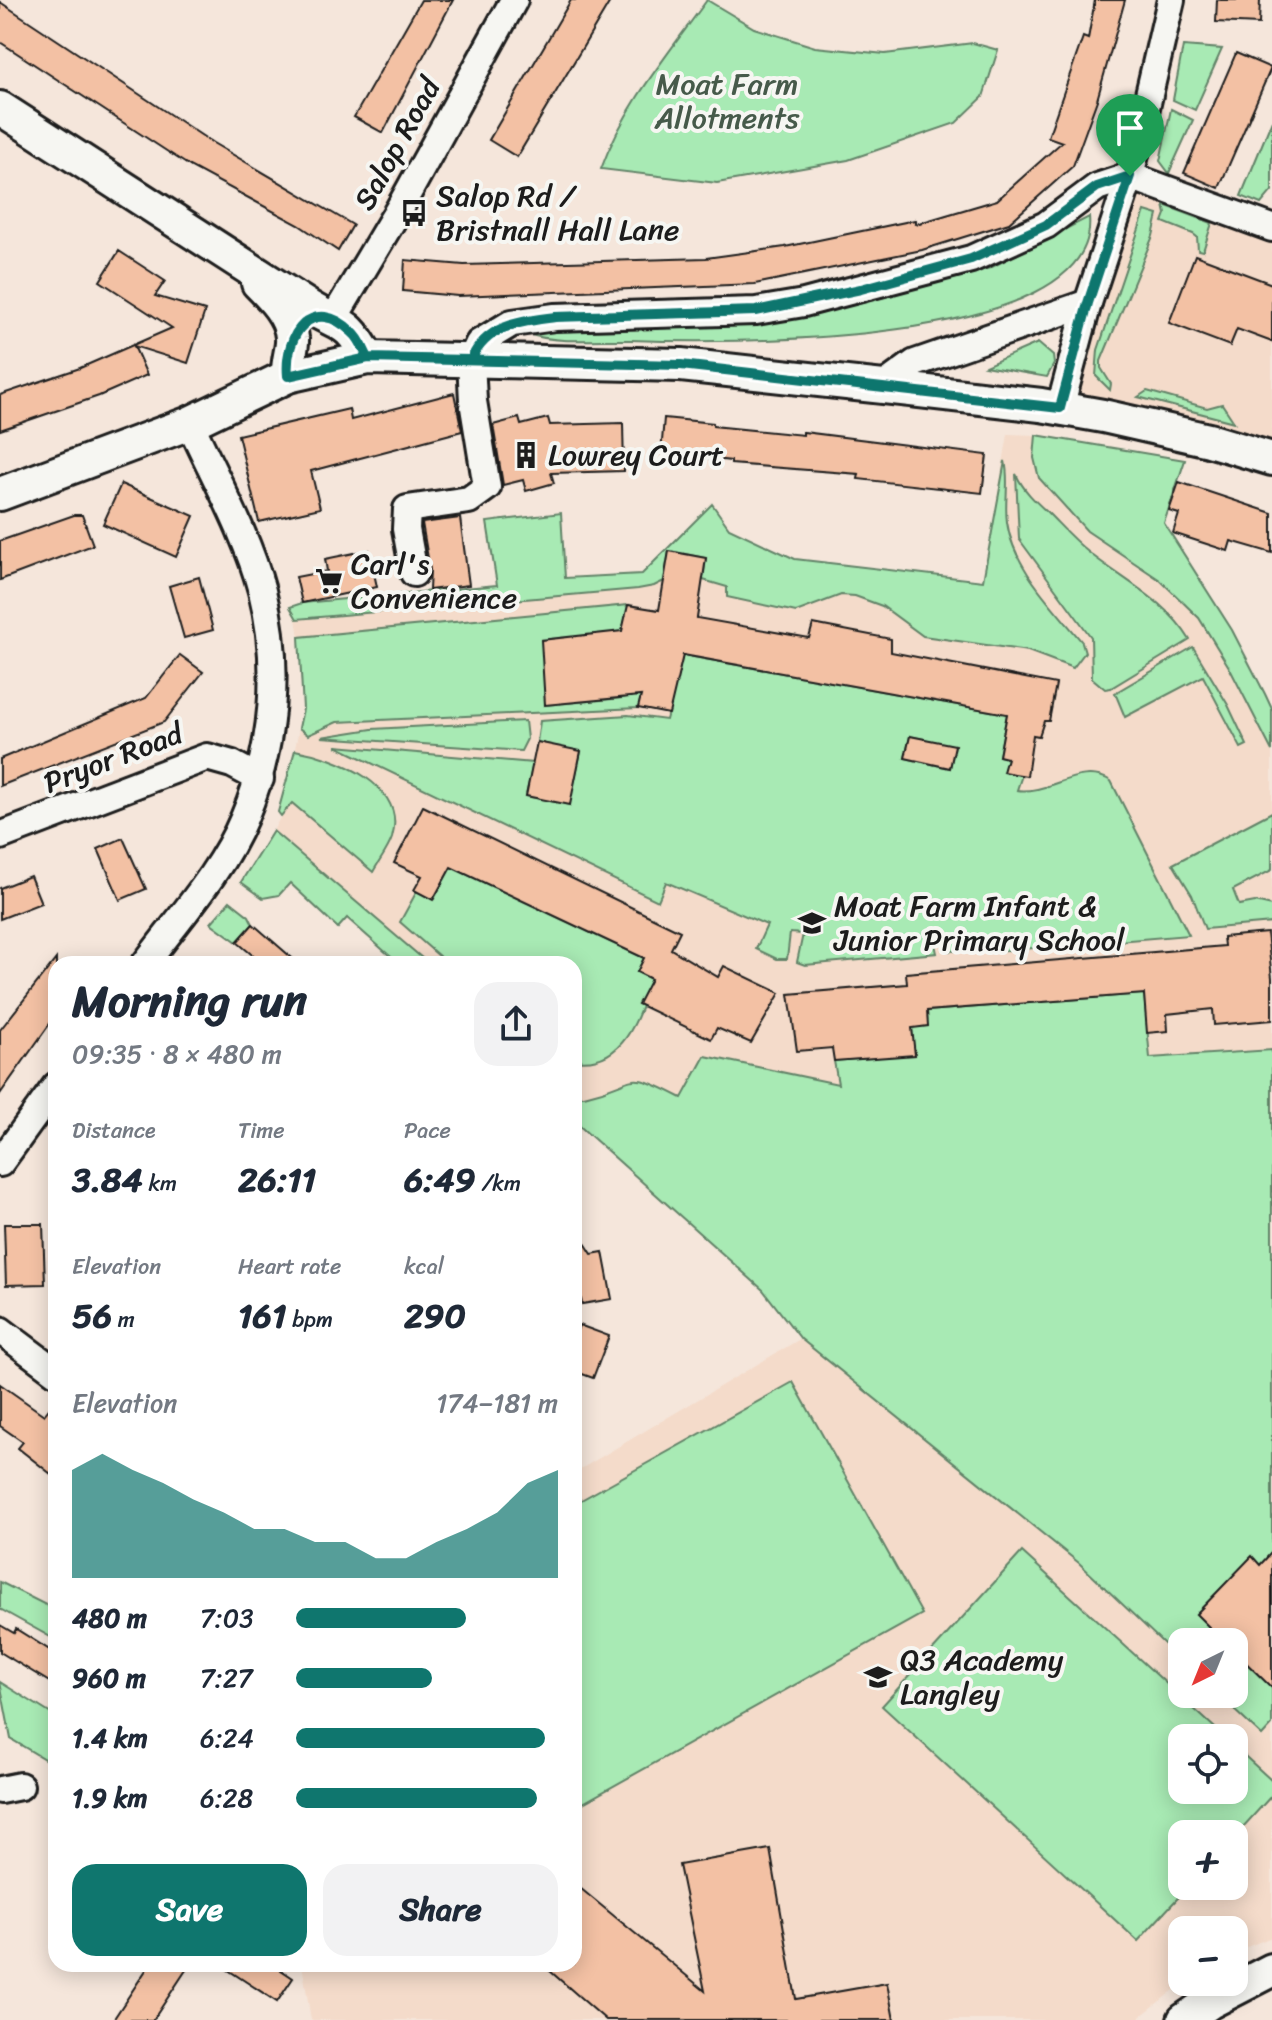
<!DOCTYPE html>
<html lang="en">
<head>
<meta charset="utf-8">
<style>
  body { margin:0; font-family:Sriracha,sans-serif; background:#f2f2f3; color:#1f2937; height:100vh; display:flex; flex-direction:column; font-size:30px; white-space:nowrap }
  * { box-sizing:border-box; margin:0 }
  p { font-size:26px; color:#747a83 }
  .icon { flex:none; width:44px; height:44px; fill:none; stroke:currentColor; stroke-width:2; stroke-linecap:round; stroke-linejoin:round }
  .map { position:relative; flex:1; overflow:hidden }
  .panel { position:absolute; left:48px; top:956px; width:534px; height:1016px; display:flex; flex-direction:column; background:#fff; border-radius:24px; box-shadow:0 4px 20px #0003 }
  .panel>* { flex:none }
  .needle { width:52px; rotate:223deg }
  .controls { position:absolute; left:1168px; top:1628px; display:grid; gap:16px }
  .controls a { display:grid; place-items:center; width:80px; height:80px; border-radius:16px; background:#fff; box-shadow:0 4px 20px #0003; font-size:40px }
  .pin { position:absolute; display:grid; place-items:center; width:68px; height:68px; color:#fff; margin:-82px -34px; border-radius:50% 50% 50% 0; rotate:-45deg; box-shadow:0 0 8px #0007 }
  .pin .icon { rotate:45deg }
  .round { display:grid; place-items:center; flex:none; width:84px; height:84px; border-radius:24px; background:#f2f2f3 }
  .headline { display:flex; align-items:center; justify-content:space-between; height:136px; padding:0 24px }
  h1 { font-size:44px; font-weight:700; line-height:60px }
  .metrics { display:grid; grid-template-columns:repeat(3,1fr); gap:12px; height:136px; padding:8px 24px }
  .metrics div { display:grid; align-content:center }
  .metrics b { font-size:34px; font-weight:700 }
  .metrics small { font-size:22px; font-weight:400 }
  .metrics p { font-size:22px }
  .chart { height:224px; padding:16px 24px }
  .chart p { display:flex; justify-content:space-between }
  .chart svg { width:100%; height:144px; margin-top:8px; fill:#0f766e; opacity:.7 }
  .cta { display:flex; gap:16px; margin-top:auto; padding:16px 24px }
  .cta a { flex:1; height:92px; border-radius:24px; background:#0f766e; color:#fff; font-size:32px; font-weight:700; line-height:92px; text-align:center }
  .cta a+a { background:#f2f2f3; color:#1f2937 }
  ul { padding:0 24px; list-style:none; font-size:26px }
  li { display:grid; grid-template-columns:128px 96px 1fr; align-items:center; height:60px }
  li i { height:20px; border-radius:10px; background:#0f766e }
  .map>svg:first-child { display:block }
  .built { fill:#f4dbca; fill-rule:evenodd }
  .green { fill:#a8eab4; stroke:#628368; stroke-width:2; fill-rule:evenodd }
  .building { fill:#f3c1a4; stroke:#1c1c1c; stroke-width:2 }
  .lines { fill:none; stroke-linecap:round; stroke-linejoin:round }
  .minor-casing { stroke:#1c1c1c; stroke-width:32 }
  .tertiary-casing { stroke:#1c1c1c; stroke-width:38 }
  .minor { stroke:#f6f6f2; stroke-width:26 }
  .tertiary { stroke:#f6f6f2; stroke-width:32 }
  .route-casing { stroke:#fff; stroke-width:16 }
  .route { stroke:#0f766e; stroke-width:10 }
  .labels { text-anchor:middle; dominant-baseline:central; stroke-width:8; stroke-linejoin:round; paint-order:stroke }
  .park-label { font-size:30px; fill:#465a4a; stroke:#f6f6f2 }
  .street-label { font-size:30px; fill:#1c1c1c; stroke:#f6f6f2 }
  .poi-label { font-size:30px; fill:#1c1c1c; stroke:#f6f6f2; text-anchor:start }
</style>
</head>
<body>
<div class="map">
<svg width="1272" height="2020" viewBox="0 0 1272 2020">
  <rect width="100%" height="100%" fill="#f5e6db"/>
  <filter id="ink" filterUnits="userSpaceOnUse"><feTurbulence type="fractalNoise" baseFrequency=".0125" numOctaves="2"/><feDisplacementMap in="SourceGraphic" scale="16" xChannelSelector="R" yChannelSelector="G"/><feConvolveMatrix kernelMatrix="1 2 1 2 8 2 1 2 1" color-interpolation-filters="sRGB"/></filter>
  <g filter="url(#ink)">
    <g class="built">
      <path d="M1130,176l142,52v231l-212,-51z"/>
      <path d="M1008,434l28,1 149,25 -21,63 68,107 40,79v1228l-38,15v-22h-52l2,52 -48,38h-825l-9,-56h272v-491l226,-134 -37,-49 -189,-169v-157h-175l-52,-46 -9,10 -65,-97 8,-15 -3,-4 11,-34 14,-69 -4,-72 -3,-18 -6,-12 274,-28 78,-5 70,-70 17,24 66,31 188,22zM1182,1642h52v52h-52zM1182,1738h52v52h-52zM1182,1834h52v52h-52z"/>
    </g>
    <g class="green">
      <path d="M707,0l47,28 61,19 70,7 88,-11 25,7 -15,47 -27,26 -108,37 -131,23 -116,-14c23,-63 67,-115 106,-169z"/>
      <path d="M1183,46l39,3 -27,61 -22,-10z"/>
      <path d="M1171,109l22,11 -24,53 -9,-12z"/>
      <path d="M1272,120v71l-11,13 -20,-8z"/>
      <path d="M1164,205l48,18 -9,28 -5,-1 -1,-13 -4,-3 -30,-12 3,-8z"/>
      <path d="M1145,211l13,4 -5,21 -52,125v7l10,16 -1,6 -14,-14 2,-26z"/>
      <path d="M1089,217c13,133 -376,126 -459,123 -32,-1 -72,4 -102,-6l5,-4 274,-16 51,-10 132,-36z"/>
      <path d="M1038,343l15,13 1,8 -7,13 -62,-11z"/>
      <path d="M1147,391l60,17 15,-4 12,18 -96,-25z"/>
      <path d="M1036,435l149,25 -21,63 68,107 33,64 7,15v42l-43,-84 -30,-49 -39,-38 -73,-49 -48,-53 -5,-20z"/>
      <path d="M1005,461c5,20 -1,41 2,61 6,46 48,86 75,120l3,10 -12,16 -45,-17 -105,-15 -41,-30 -27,-10 -14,-1 -45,17 -69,-15v-10l-24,-7 3,-22 -37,-7 -5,30 -10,5 -16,3 -341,30 -7,-12 12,-4 195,-18 -10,-63 74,-9 4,65 77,-4 70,-70 17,24 66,31 188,22z"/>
      <path d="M1016,474c7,16 19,27 31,38 15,15 29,31 45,43 35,27 74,46 98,85l-79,48 -6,1 -13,-11 -1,-41 -72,-98z"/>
      <path d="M629,605l-7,26 -77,74 78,-7 19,-6 -4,16 -301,14 -29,13 -9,-7 4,-19 -4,-72z"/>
      <path d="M1193,647l35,58 19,40 -6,3 -38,-72 -78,41 -10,-24z"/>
      <path d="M683,655l324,59 -8,42 8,2 -3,14 18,3 -5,15c32,5 63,-28 94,-9l78,154 -178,15 -66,1 -3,-19 -9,3 4,18 -132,12 -8,-3 6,-28 -13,-1 -3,26h-10l-21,-10 11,-24 -101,-43 -8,19 -322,-155 197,17 -7,33 43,9 12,-53 -44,-10 3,-21 88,-6 38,5zM910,736l45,10 -5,22 -45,-10z"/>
      <path d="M525,721l2,18 -6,12 -200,-14 51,-8z"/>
      <path d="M295,750c41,7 113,35 97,88 -4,12 -13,23 -19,34l-81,-69 -11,13 -3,-4z"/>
      <path d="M1272,812v58l-39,20 6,15 16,-3 17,4v17l-67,6 -13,-34 -19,-31z"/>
      <path d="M273,831l156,133h-30l-52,-46 -9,10 -48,-45 -11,12 -16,3 -22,-16z"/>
      <path d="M451,867l193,91 -7,14 14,7c-12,39 -28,89 -77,81v-96h-126l-48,-42 17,-31 17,8z"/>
      <path d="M230,901l19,15 4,8 -16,18 -26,-19z"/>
      <path d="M1144,994l6,64 122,-8v502l-12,13 -8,-8 -56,57 28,28h-42v19l-103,-98 -278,-224 -38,-49 -189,-169v-36l5,11h5c58,-13 37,-30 98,2l23,-42 133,28 -4,-23 80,-7 -2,-26 15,-17z"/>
      <path d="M793,1382l129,232 -348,194v-304z"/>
      <path d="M1022,1552l204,186h-44v52h52v-44l38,35v14l-38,42v-3h-52v52h7l-51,55 -256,-235z"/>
      <path d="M0,1582l56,28v30l-56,-31z"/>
      <path d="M1234,1651l38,37v37l-10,11 -45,-42h17z"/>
      <path d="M0,1682l56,35v49l-45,-27z"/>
    </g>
    <g class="building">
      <path d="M421,0h32l-70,133 -29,-16z"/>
      <path d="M571,0h40l-94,157 -28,-17z"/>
      <path d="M1095,0h30l-28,100 -24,66 -64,57 -87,27 -167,34 -297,12 -55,-5 2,-31 59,5 242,-7 79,-11 130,-27 1,4 81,-24 65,-58 -14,-5 35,-100 5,2z"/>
      <path d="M1217,0h43l-1,24 -43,-2z"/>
      <path d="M0,2l213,141 140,82 -15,26 -39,-26 -108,-58 -191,-125z"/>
      <path d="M1236,53l35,15 -52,120 -35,-15z"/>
      <path d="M119,251l46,30 -10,15 50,15 -17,52 -54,-17 13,29 -48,21 -99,34v-35l80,-27 92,-40 -72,-47z"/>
      <path d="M1195,255l77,29v58l-35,-13 -7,17 -61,-23z"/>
      <path d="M454,393l8,38 -151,40 9,37 -61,14 -21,-87 111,-26 2,11z"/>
      <path d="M519,418l2,7 27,-7 2,7 73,-2 1,48 -73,2 3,10 -28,8 -3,-11 -20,5 -10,-60z"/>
      <path d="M664,418l49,5v3l90,9v-3l184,23 -5,38 -124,-14 1,-5 -128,-10v-3l-70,-8z"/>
      <path d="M1179,482l93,31v40l-41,-12 -3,10 -55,-18 6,-19 -10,-3z"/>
      <path d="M121,484l73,32 -18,41 -73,-33z"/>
      <path d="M74,515h8l11,30 -93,35v-39z"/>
      <path d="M460,518l9,67 -40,5 1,-20 -8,-47z"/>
      <path d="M369,550l8,37 -75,16 -6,-26 31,-6 -2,-12z"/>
      <path d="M669,551l37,7 -9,60 112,20 4,-14 78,15v13l165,32 -7,37h-5l-5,15 -6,-1 -6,41 -24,-4 4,-14 -8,-2 8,-42 -324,-59 -14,59 -31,-6 3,-12 -96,9 -4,-65 81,-9 6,-26 31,5z"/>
      <path d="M199,577l14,53 -29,8 -15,-52z"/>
      <path d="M180,655l23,17 -39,50 -164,64v-27l146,-61z"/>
      <path d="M910,736l45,9 -5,23 -45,-10z"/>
      <path d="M537,742l44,9 -11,54 -44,-9z"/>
      <path d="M423,806l257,125 -9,18 47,28 6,-11 56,27 -29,50 -34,-15 -6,11 -73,-35 13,-25 -14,-7 7,-14 -193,-91 -18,33 -19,-10 8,-14 -28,-13z"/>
      <path d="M123,838l23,51 -26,11 -22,-51z"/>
      <path d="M30,876l11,27 -41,16v-31z"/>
      <path d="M253,924l46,40h-36l-26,-22z"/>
      <path d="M1267,933l5,45v42l-58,5 -1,-16 -46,5 1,17 -21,2 -3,-39 -217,17 1,15 -16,2 3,27 -81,6 -2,-13 -35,3 -8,-57 118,-10 -1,-11 318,-27 -1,-9z"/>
      <path d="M56,959v56l-56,79v-64z"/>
      <path d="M4,1224h39l2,60 -39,1z"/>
      <path d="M574,1226l18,28 11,-2 9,47 -30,5 -8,-38z"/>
      <path d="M579,1325l30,11 -16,42 -19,-7v-32z"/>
      <path d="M0,1384l44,31 12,-15v78l-38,-30 5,-6 -23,-16z"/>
      <path d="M1272,1552v136l-38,-37v-9h-10l-28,-28 56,-58 8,9z"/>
      <path d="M0,1625l14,8 2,-4 40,25v32l-56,-34z"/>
      <path d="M770,1849l26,150 91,-16 7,37h-288l-64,-56h32v-81l131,108 -26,-126z"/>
      <path d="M150,1964h40l-37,56h-40z"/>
      <path d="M219,1964h53l21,14 -16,24z"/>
    </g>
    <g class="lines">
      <g class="minor-casing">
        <g id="minor">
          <path d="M334,318l65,-109 115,-209"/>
          <path d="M882,387l33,-24 173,-60"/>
          <path d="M1060,408l28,-105 42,-127 41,-176"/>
          <path d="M414,573l-8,-44 1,-20 62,-9 18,-13 -14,-86 -2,-41 8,-17 33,-20 43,-6 201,-6 48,-8 167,-44 75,-34 51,-38 33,-11 142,52"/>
          <path d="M0,836l207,-79 25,7 28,15"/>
          <path d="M145,964c34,-46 77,-93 99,-146 30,-70 37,-152 18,-227 -15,-57 -47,-113 -72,-168"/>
          <path d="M0,1163l56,-77"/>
          <path d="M0,1330l56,42"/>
          <path d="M0,1790l20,-4"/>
        </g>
      </g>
      <g class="tertiary-casing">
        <g id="tertiary">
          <path d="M0,108l309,199c34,21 38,12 59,51"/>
          <path d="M258,283c14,14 33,33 34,55 1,11 -5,23 -4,38"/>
          <path d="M0,494l190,-71 98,-47 80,-18 313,7 221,24 139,16 62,11 106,24 63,19"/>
          <path d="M1184,2020l26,-18 62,-32"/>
        </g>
      </g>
      <use href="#minor" class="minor"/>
      <use href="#tertiary" class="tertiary"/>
    </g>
  </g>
  <g class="lines" filter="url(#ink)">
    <g class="route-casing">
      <path id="route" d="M1130,176l-33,11 -51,38 -75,34 -110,30 -105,22 -201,6c-35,5 -68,7 -84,43l-103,-2 -80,18c-4,-42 25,-82 64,-44 8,6 12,18 16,26l313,7 379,43 28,-105 42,-127"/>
    </g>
    <use href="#route" class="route"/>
  </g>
  <defs>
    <g id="bus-bare" transform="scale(2.16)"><path d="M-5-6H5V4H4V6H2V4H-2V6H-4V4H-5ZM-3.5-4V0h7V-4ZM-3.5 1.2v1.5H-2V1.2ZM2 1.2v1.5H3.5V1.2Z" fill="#1c1c1c" stroke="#f6f6f2" stroke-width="2.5" paint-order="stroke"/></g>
    <g id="building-bare" transform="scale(2.16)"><path d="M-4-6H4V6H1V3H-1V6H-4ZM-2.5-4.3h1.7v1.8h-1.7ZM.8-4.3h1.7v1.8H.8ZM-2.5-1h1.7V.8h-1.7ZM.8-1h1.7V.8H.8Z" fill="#1c1c1c" stroke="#f6f6f2" stroke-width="2.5" paint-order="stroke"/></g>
    <g id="supermarket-bare" transform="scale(2.16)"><path d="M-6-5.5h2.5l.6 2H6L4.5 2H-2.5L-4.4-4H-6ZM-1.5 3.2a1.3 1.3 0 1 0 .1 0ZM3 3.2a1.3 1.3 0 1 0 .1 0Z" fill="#1c1c1c" stroke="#f6f6f2" stroke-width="2.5" paint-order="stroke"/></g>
    <g id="school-bare" transform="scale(2.16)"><path d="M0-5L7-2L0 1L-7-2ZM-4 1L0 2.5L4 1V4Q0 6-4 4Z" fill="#1c1c1c" stroke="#f6f6f2" stroke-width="2.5" paint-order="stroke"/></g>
  </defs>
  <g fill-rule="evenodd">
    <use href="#bus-bare" x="414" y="213"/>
    <use href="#building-bare" x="526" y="455"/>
    <use href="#supermarket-bare" x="329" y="581"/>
    <use href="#school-bare" x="812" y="923"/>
    <use href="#school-bare" x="878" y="1677"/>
  </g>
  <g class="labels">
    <g class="park-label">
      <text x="727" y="84">Moat Farm<tspan x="727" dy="34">Allotments</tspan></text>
    </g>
    <g class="street-label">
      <text transform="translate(397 144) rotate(-61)">Salop Road</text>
      <text transform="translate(113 758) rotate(-21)">Pryor Road</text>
    </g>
    <g class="poi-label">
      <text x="436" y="196">Salop Rd /<tspan x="436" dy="34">Bristnall Hall Lane</tspan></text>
      <text x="548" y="455">Lowrey Court</text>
      <text x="351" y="564">Carl's<tspan x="351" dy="34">Convenience</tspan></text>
      <text x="834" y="906">Moat Farm Infant &amp;<tspan x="834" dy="34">Junior Primary School</tspan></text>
      <text x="900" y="1660">Q3 Academy<tspan x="900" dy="34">Langley</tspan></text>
    </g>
  </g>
</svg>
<div class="controls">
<a><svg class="needle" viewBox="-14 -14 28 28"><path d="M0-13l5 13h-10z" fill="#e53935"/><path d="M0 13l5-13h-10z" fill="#747a83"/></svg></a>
<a><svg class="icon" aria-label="locate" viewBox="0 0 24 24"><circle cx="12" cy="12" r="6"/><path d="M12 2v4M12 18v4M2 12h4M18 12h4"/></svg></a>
<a>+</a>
<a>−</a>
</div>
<div class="pin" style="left:1130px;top:176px;background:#1e9e55"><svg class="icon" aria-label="arrive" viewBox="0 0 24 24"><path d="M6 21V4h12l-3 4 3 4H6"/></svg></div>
<section class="panel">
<div class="headline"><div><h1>Morning run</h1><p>09:35 · 8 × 480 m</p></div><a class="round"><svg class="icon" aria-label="share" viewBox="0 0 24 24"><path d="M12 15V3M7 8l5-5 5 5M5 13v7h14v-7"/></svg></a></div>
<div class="metrics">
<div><p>Distance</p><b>3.84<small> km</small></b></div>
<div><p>Time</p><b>26:11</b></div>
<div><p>Pace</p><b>6:49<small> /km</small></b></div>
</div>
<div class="metrics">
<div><p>Elevation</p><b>56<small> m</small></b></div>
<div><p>Heart rate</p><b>161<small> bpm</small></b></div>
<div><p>kcal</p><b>290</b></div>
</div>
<div class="chart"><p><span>Elevation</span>174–181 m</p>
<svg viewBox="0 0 160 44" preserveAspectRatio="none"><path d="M0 44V11L10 6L20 11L30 15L40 20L50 24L60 29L70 29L80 33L90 33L100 38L110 38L120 33L130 29L140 24L150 15L160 11V44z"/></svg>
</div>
<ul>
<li><b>480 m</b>7:03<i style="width:65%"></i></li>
<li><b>960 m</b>7:27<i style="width:52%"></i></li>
<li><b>1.4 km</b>6:24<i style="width:95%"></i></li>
<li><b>1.9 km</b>6:28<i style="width:92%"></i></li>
</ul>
<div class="cta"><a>Save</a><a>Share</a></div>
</section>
</div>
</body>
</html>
